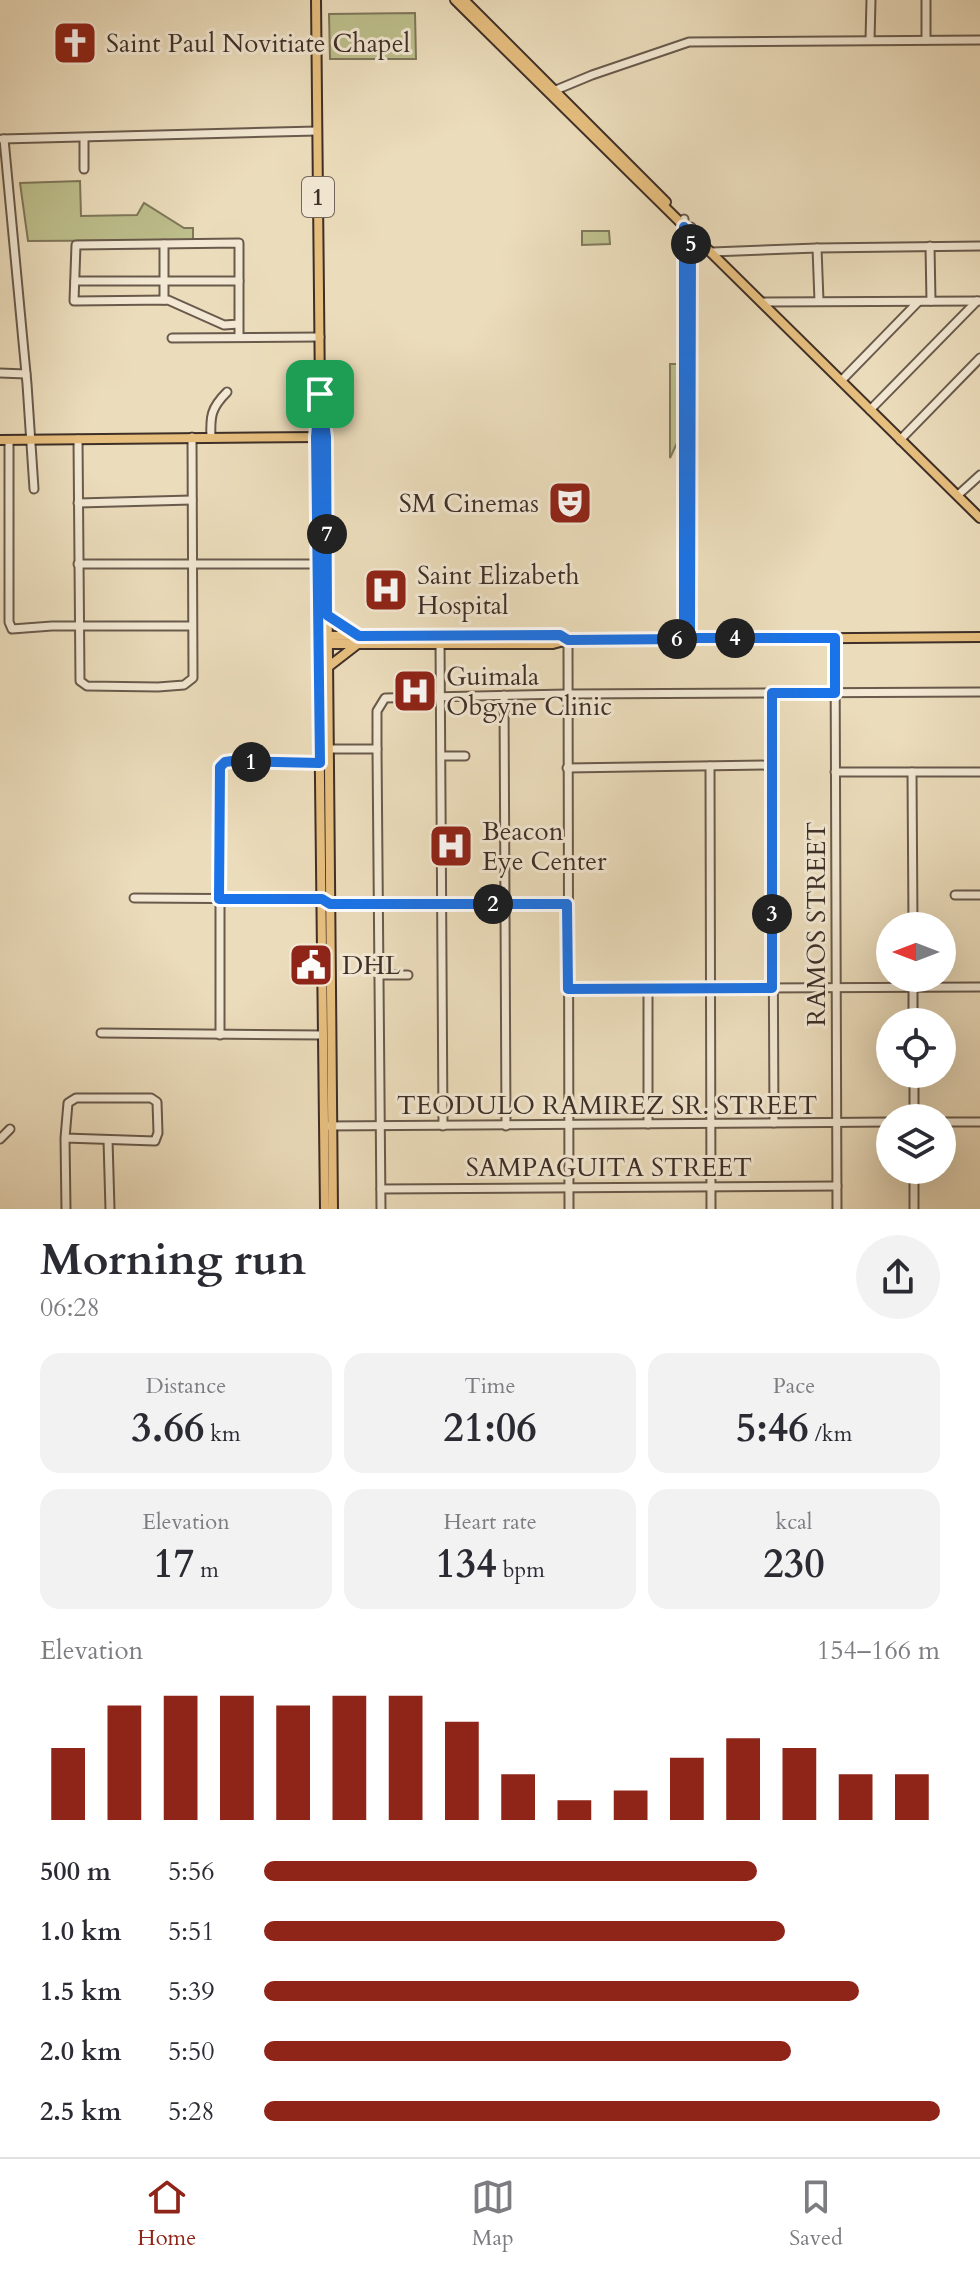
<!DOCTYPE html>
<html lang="en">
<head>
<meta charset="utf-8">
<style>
  body { margin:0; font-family:Cardo,serif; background:#f2f2f3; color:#2b2b33; height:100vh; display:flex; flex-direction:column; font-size:30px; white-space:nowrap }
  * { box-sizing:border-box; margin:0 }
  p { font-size:26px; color:#7c7c81 }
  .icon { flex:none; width:44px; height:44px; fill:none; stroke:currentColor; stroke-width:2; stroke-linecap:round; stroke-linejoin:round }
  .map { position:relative; height:1209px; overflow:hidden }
  .drawer { display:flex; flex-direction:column; background:#fff; flex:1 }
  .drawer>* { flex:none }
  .needle { width:52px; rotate:270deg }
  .tools { position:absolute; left:876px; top:912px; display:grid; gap:16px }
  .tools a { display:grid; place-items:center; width:80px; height:80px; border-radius:50%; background:#fff; box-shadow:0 8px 32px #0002; font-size:40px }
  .pin { position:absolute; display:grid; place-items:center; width:68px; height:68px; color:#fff; margin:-34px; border-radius:16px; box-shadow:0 4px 12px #0006 }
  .km { position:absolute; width:40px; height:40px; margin:-20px; border-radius:50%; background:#222; color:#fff; font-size:22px; line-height:40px; text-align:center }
  .round { display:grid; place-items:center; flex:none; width:84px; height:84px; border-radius:42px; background:#f2f2f3 }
  .headline { display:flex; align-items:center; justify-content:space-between; height:136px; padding:0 40px }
  h1 { font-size:44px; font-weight:800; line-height:60px }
  .metrics { display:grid; grid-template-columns:repeat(3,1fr); gap:12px; height:136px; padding:8px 40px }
  .metrics div { display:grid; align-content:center; border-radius:20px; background:#f2f2f3; text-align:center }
  .metrics b { font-size:40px; font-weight:800 }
  .metrics small { font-size:22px; font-weight:400 }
  .metrics p { font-size:22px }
  .chart { height:224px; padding:16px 40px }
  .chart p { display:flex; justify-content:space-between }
  .chart svg { width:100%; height:144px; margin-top:8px; stroke:#8f2418; stroke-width:6 }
  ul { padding:0 40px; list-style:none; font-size:26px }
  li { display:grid; grid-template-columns:128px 96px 1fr; align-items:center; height:60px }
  li i { height:20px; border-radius:10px; background:#8f2418 }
  .tabs { display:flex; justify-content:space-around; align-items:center; height:112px; border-top:2px solid #e1e1e2; background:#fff; font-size:22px; color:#7c7c81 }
  .tabs a { display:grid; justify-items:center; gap:4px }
  .tabs .active { color:#8f2418 }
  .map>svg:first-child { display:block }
  .green { fill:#bdbf8c; stroke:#7e775a; stroke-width:2 }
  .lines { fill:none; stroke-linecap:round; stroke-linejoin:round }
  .minor-casing { stroke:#695a4c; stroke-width:11 }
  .major-casing { stroke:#3e2f27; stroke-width:12 }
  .minor { stroke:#f2e8d3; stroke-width:7 }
  .major { stroke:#e6be7e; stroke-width:8 }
  .route-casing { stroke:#fff; stroke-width:16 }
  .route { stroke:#1a73e8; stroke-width:10 }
  .labels { text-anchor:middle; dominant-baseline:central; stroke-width:6; stroke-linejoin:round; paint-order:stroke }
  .shield { fill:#f2e8d3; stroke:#74665b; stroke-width:2 }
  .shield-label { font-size:24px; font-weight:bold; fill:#3e2f27 }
  .poi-label { font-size:26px; fill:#3e2f27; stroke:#f2e8d3; text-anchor:start }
  .street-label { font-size:26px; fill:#3e2f27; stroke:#f2e8d3 }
</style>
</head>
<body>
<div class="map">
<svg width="980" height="1209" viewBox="0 0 980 1209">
  <rect width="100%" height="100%" fill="#ebdcbb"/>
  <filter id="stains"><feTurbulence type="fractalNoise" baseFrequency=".0025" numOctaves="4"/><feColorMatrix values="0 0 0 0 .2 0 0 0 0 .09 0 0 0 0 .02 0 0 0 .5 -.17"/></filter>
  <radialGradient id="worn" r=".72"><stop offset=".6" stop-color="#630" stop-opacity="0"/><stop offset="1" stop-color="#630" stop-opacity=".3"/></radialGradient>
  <g class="green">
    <path d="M415,13l1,46h-86l-1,-45z"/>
    <path d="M80,181l1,35 56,-1 7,-12 40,25h9v12l-165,1 -8,-58z"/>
    <path d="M582,231h27l1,13 -28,1z"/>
    <path d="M670,364h7v79l-7,15z"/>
  </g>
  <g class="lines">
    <g class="minor-casing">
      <g id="minor">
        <path d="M870,40l1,-40"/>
        <path d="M926,40v-40"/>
        <path d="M551,92l41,-17 97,-33 291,-2"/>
        <path d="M84,138v31"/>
        <path d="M2,139l315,-8"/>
        <path d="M4,139l23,245 7,105"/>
        <path d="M684,219v420"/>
        <path d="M930,246l1,55"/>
        <path d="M817,248l2,53"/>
        <path d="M712,252l105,-4 163,-2"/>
        <path d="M75,281h164"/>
        <path d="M164,300v-56"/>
        <path d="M765,302l215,-1"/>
        <path d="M239,324l-15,1 -56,-25 -94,1 2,-56 163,-2v94"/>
        <path d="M172,338l148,-1"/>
        <path d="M0,373l26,1"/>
        <path d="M841,381l77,-79"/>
        <path d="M870,410l107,-109"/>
        <path d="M211,438c-1,-22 0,-30 16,-46"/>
        <path d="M78,439l2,242 7,5 71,1 26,-2 9,-7 -1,-241"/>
        <path d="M9,440v182l3,7 40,-3h140"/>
        <path d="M900,440l80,-82"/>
        <path d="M958,495l22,-20"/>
        <path d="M78,503l114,-3"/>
        <path d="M78,564h240"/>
        <path d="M690,638l1,-411"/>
        <path d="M835,638l2,571"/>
        <path d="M440,640l3,486"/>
        <path d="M568,640l1,569"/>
        <path d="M772,693l2,430"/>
        <path d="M504,695l2,431"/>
        <path d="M320,749h57"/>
        <path d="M442,756h23"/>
        <path d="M710,766l1,443"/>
        <path d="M567,768l204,-3"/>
        <path d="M835,772h145"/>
        <path d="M912,772l1,154"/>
        <path d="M955,895h25"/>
        <path d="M134,898l188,1 8,5h237"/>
        <path d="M380,975h28"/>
        <path d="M913,978v44"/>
        <path d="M568,989l412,-2"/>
        <path d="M101,1033l222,2"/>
        <path d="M220,1035v-268l5,-5 7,-1 97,2"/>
        <path d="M914,1074v44"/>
        <path d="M942,1122h38"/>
        <path d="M648,1124v-136"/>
        <path d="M326,1126l564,-4"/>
        <path d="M65,1138l90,3 3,-8 -1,-31 -6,-4h-75l-8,5 -3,35 1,71"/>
        <path d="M0,1139l10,-10"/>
        <path d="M108,1140l2,69"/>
        <path d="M381,1189l456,-3"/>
        <path d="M381,1209l-4,-460v-38l8,-13 182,-4 413,-2"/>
        <path d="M914,1209v-39"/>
      </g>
    </g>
    <g class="major-casing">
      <g id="major">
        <path d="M316,0l4,394 -4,43 9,772"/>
        <path d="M455,0l525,518"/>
        <path d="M464,0l202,202"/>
        <path d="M322,411l4,26 7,772"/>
        <path d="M0,440l319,-3"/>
        <path d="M327,615l31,21"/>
        <path d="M322,636l238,-1 8,5h14l398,-3"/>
        <path d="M326,644h227l15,-4"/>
        <path d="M328,667l31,-24"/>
      </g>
    </g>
    <use href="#minor" class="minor"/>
    <use href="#major" class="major"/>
  </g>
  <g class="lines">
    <g class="route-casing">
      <path id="route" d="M684,227l7,7 -1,404h145v55h-63v295l-204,1 -1,-85h-237l-8,-5h-103l1,-132 5,-5 7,-1 88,2 -4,-326 4,-43 6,43 1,178 32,21 201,-1 8,5 116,-1z"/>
    </g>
    <use href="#route" class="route"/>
  </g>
  <defs>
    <g id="church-square" transform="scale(2.3)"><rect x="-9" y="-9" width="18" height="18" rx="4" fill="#8f2418" stroke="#f2e8d3"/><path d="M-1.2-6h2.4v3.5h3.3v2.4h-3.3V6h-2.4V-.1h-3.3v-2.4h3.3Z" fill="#fff"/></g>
    <g id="theatre-square" transform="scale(2.3)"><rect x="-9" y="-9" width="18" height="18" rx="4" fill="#8f2418" stroke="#f2e8d3"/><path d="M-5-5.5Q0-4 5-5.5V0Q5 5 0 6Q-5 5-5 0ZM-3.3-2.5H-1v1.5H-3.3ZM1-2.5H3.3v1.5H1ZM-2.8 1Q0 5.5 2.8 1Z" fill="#fff"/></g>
    <g id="hospital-square" transform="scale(2.3)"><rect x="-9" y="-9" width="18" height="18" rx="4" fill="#8f2418" stroke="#f2e8d3"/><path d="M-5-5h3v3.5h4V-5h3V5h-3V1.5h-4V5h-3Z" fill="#fff"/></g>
    <g id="civic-square" transform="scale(2.3)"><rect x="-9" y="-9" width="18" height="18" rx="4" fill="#8f2418" stroke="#f2e8d3"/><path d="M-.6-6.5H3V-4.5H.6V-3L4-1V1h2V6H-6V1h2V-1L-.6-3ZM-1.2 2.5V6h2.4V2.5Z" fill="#fff"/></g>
  </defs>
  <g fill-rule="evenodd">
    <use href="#church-square" x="75" y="43"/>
    <use href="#theatre-square" x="570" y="503"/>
    <use href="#hospital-square" x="386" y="590"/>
    <use href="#hospital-square" x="415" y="691"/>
    <use href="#hospital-square" x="451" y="846"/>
    <use href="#civic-square" x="311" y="965"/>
  </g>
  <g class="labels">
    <rect class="shield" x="302" y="177" width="32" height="40" rx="6"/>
    <g class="shield-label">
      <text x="318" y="197">1</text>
    </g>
    <g class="poi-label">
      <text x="106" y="43">Saint Paul Novitiate Chapel</text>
      <text x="539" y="503" text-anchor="end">SM Cinemas</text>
      <text x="417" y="575">Saint Elizabeth<tspan x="417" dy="30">Hospital</tspan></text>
      <text x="446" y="676">Guimala<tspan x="446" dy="30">Obgyne Clinic</tspan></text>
      <text x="482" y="831">Beacon<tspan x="482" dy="30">Eye Center</tspan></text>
      <text x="342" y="965">DHL</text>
    </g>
    <g class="street-label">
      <text transform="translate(816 924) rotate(-90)">RAMOS STREET</text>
      <text x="607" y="1105">TEODULO RAMIREZ SR. STREET</text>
      <text x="609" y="1167">SAMPAGUITA STREET</text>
    </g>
  </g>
  <rect width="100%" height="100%" filter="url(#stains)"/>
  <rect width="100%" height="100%" fill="url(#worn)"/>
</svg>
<div class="tools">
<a><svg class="needle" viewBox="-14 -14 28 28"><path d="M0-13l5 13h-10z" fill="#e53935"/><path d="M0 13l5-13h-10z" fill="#7c7c81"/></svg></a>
<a><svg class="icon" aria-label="locate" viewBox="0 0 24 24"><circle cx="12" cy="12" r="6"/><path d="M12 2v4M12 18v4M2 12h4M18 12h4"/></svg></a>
<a><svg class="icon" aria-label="layers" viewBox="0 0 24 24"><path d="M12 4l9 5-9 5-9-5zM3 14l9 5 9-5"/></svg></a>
</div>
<div class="pin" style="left:320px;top:394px;background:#1e9e55"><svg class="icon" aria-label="arrive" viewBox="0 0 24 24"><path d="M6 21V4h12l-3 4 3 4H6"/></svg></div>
<b class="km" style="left:251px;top:762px">1</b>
<b class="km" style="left:493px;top:904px">2</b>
<b class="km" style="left:772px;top:914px">3</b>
<b class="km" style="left:735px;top:638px">4</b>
<b class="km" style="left:691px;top:244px">5</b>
<b class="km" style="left:677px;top:639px">6</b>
<b class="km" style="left:327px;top:534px">7</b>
</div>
<section class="drawer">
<div class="headline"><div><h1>Morning run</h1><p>06:28</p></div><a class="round"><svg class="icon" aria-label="share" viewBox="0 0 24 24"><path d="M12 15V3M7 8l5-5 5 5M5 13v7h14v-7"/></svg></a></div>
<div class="metrics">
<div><p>Distance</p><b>3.66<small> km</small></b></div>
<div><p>Time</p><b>21:06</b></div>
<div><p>Pace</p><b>5:46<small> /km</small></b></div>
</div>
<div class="metrics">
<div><p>Elevation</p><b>17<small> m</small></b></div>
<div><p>Heart rate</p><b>134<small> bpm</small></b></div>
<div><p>kcal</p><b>230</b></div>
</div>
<div class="chart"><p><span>Elevation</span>154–166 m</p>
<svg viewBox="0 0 160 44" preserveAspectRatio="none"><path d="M5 44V22M15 44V9M25 44V6M35 44V6M45 44V9M55 44V6M65 44V6M75 44V14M85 44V30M95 44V38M105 44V35M115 44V25M125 44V19M135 44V22M145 44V30M155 44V30"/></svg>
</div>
<ul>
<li><b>500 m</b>5:56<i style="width:73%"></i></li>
<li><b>1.0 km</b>5:51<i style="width:77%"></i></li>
<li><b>1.5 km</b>5:39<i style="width:88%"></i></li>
<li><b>2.0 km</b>5:50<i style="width:78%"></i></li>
<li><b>2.5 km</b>5:28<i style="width:100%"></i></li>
</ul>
</section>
<nav class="tabs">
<a class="active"><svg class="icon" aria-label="home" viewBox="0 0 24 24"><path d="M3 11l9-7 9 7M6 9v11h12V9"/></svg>Home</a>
<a><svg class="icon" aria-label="map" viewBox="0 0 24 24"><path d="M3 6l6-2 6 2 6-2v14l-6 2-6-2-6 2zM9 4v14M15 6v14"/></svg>Map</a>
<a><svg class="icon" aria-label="saved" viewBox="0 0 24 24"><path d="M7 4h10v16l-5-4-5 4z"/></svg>Saved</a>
</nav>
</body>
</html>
